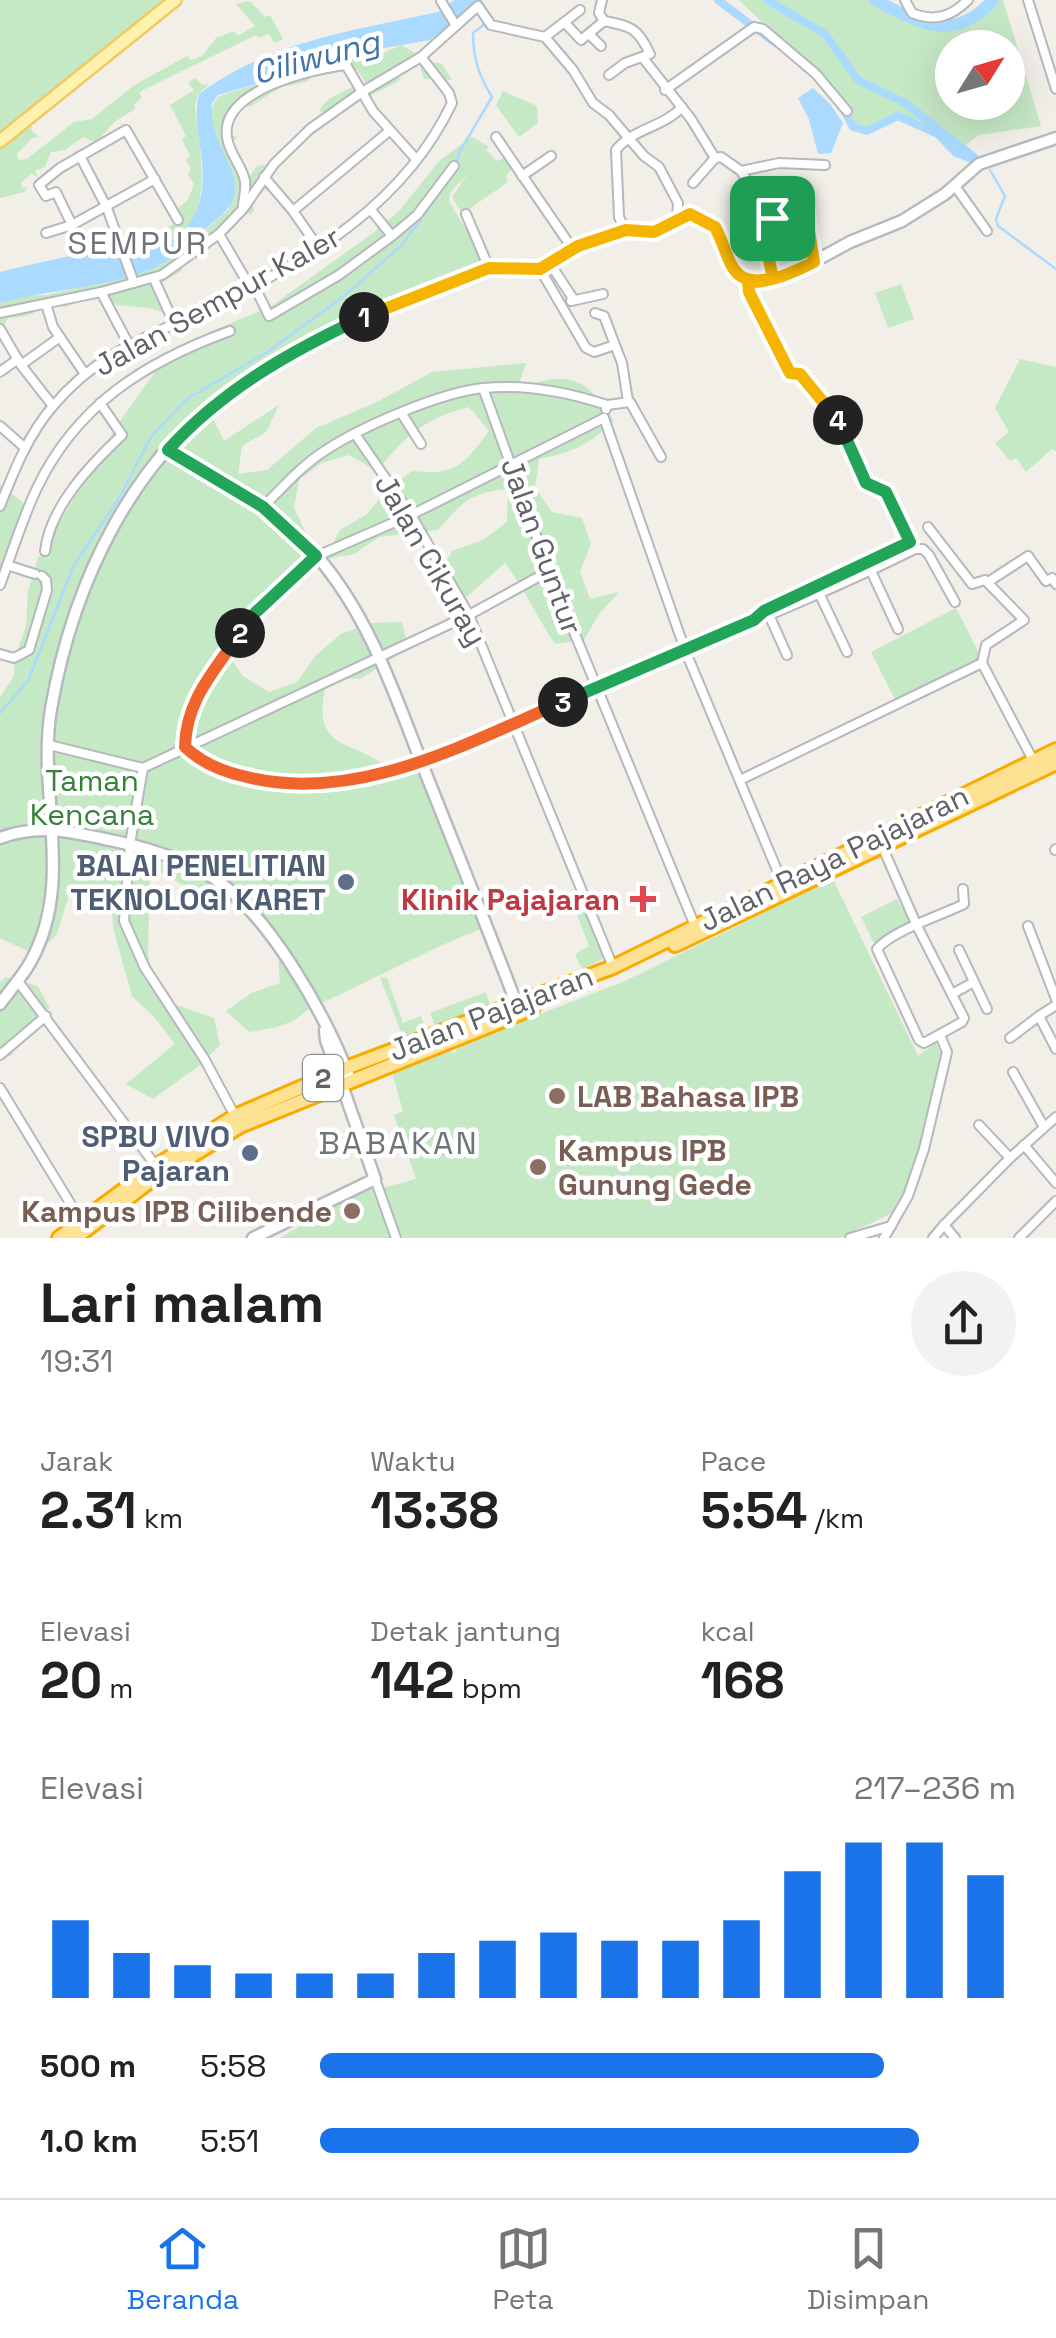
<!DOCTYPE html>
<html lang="id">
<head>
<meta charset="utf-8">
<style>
  body { margin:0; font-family:"Space Grotesk",sans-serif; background:#f2f2f2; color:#222; height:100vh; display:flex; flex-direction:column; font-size:38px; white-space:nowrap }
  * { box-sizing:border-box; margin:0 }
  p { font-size:32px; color:#767676 }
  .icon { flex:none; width:55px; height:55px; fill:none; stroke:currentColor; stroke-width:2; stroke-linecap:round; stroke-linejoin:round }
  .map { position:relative; height:1238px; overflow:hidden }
  .details { display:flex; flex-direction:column; background:#fff; flex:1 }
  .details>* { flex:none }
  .needle { width:65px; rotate:53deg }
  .controls { position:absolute; left:935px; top:30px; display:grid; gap:20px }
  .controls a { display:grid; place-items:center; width:90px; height:90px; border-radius:50%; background:#fff; box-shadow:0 10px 40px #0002; font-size:50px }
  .pin { position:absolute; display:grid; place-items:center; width:85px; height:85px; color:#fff; margin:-42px; border-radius:20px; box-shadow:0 5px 15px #0006 }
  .km { position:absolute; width:50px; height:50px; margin:-25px; border-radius:50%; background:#222; color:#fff; font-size:28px; line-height:50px; text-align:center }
  .round { display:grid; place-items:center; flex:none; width:105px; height:105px; border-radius:52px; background:#f2f2f2 }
  .overview { display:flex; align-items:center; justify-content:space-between; height:170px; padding:0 40px }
  h1 { font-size:55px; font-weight:800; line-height:75px }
  .figures { display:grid; grid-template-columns:repeat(3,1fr); gap:15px; height:170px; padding:10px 40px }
  .figures div { display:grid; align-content:center }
  .figures b { font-size:50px; font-weight:800 }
  .figures small { font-size:28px; font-weight:400 }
  .figures p { font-size:28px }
  .chart { height:280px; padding:20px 40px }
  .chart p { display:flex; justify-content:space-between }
  .chart svg { width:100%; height:180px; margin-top:10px; stroke:#1a73e8; stroke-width:6 }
  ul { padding:0 40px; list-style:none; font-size:32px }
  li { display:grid; grid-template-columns:160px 120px 1fr; align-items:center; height:75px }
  li i { height:25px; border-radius:12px; background:#1a73e8 }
  .tabs { display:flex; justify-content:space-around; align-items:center; height:140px; border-top:2px solid #e0e0e0; background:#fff; font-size:28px; color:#767676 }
  .tabs a { display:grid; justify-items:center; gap:5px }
  .tabs .current { color:#1a73e8 }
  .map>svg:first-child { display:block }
  .green { fill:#c5e8c5; fill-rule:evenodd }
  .water { fill:#aadaff }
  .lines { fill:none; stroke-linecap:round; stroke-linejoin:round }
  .stream { stroke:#aadaff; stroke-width:2.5 }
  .canal { stroke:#aadaff; stroke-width:8 }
  .river { stroke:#aadaff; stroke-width:12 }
  .street-casing { stroke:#b5b8bc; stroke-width:12 }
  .secondary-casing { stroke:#b6babf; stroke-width:15 }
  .primary-casing { stroke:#f2c960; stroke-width:16 }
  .highway-casing { stroke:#f9ab00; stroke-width:18 }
  .street { stroke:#fff; stroke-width:8 }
  .secondary { stroke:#fff; stroke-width:10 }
  .primary { stroke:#fff2af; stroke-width:11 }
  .highway { stroke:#fde293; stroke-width:12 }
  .split-1-casing { stroke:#fff; stroke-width:20 }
  .split-2-casing { stroke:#fff; stroke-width:20 }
  .split-3-casing { stroke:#fff; stroke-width:20 }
  .split-4-casing { stroke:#fff; stroke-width:20 }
  .split-5-casing { stroke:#fff; stroke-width:20 }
  .split-1 { stroke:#f5b400; stroke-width:12 }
  .split-2 { stroke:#22a559; stroke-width:12 }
  .split-3 { stroke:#f0652b; stroke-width:12 }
  .split-4 { stroke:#22a559; stroke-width:12 }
  .split-5 { stroke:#f5b400; stroke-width:12 }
  .service-dot { fill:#5c6f8a; stroke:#fff; stroke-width:4 }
  .health-dot { fill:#e0444e; stroke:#fff; stroke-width:4 }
  .education-dot { fill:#8d6e63; stroke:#fff; stroke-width:4 }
  .labels { text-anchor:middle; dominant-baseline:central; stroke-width:9; stroke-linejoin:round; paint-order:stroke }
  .shield { fill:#fff; stroke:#8f9295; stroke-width:2.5 }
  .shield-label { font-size:28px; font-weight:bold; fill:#5f6368 }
  .street-label { font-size:30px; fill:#5f6368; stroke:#fff }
  .park-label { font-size:30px; fill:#348238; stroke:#fff }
  .service-label { font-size:30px; font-weight:bold; fill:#4e5e75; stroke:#fff; text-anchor:end }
  .health-label { font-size:30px; font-weight:bold; fill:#be3a42; stroke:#fff; text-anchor:end }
  .education-label { font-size:30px; font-weight:bold; fill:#785e54; stroke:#fff; text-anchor:start }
  .water-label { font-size:32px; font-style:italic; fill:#4174aa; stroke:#fff }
  .neighbourhood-label { font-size:32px; letter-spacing:2.5px; fill:#70757a; stroke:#fff }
</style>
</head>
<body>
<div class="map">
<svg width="1056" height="1238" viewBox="0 0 1056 1238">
  <rect width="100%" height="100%" fill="#f1efe8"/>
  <g class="green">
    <path d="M0,0h164l-164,134z"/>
    <path d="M739,0h138l51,26 23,-1 19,-6 23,-19h10l38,126 -62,9 -23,18 -18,-19 -40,-18 -31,15 -14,-4 -9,-25zM952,48h56v54h-56z"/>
    <path d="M250,1l15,16 5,-2 13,24 -9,4 -5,-9 -11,4 -2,-3 -113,55 -4,3 3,5 -8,6 1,5 -21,13 -18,21 -13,-6 -18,13 -14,2 -6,15 -10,4 3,6 -7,-3 -10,9 2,5 4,-1 -3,5 -24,6v-58l33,-18 -2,8 8,7 -7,1 -15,16 1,6 9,-1 47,-37 18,-3 41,-33 54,-30 4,4 11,-4 14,-18 18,-7 4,5 17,-10 -19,-22z"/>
    <path d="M402,45l26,16 14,3 10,16 -28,-1 -6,-20 -25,16 8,4 -4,3 -37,19 -36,11 -4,-1c4,-13 20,-17 32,-24l9,3 8,-3 -12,-17 -40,2 -11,10 -25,5 -30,19 -14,1 -8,6 -5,20 13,4 -10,12 1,9 19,22 10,-14 8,-1 -5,13 13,3 8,13 -2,5 -14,-10 -14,13 3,8 -3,4 -9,-1 -22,18 -9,2 -6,17 -21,11 -2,10 -25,14 10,29 -17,-6 -33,-3 -12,-9 -15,1 -25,10c-19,-7 -23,4 -40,9 -5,2 -11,1 -17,2l-8,15v-30l15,-7 32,-1 101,-24 43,-28 38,-34c0,-11 3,-24 2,-34 -4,-25 -34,-55 -12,-79l129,-40 18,4z"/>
    <path d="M195,78l8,7 7,-1 -12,10 -3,11c2,38 23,111 -22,133 -16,8 -37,6 -55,9l13,-11 21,2 24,-16 -4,-9 16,-13 6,-16 -6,-9 3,-7 -5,-8 4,-5 -8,-15 4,-4 -16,-31 24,-15 -6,-7z"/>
    <path d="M503,91l34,15 1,17 -19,14 -23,-32z"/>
    <path d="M472,137l16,9 -1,5 10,10 7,-3 7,12 -5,6 2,6 -46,32 -10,-17 16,-24 -18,20 -1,8 40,67 -103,37 3,-8 -37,34 -22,11 -10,-4 -90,53 -18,25 12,25 55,-36 -13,27 -24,14 -4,28 29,-4 49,-42 61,-26 55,-30 94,-9 -9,27c48,-21 70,-14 97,31 -23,23 -43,32 -75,38l-4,29 17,24 30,6 9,26 -11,27 10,28 29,-7 -20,22 -15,26 -29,4c-18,-27 -30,-55 -50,-81l-42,37 -25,-21 14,-28 31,-11 24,-18 1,-33c-37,3 -46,13 -70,41l-59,7 -25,17 -29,5 15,-29 27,-16 20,-24 25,-19c43,5 52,-6 77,-40l-20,-24c-44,11 -64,29 -92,64l-28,-16 -28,8 -22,17 -5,28 23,48 -34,29 -57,67 17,24 26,16 28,-10 19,-27 25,-21 30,-11 31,-1 6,27 -48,30 -32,-1c-23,80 31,57 67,97l22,-4 64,158c-56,21 -107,51 -162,75l-3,-5c-16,25 -39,29 -67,33l-23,-21 25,-18 29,-10 -2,-33 -16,-28 -26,-17 -31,-7 -55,-32 -2,88 5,30 20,20 41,14 6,27 -20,20 -47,34 -27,-15 49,-40 -20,-26 -23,-22 -18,-65 -4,-34 -41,-2 -12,39 -21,21 -36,-17v-241l14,-21v-15l12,-35 2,-35 10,-33 80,-134 39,-55 52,-37 61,-25 103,-74 26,-22 41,-51z"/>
    <path d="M901,284l13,35 -26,9 -13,-35z"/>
    <path d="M1020,359l36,8v84l-4,-2 -26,23 -10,-14 -6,3 -15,-18 14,-11 -14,-24z"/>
    <path d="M0,485l30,23 -30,73z"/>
    <path d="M956,608l25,49 -85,44 -25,-49z"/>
    <path d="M833,879l85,177 18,-13 7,16 -37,136 -13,18 -54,25h-436l-21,-50 34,-9 -22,-64 9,-4 -12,-42 58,-22 3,6 5,-2 -2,-4 170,-66z"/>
    <path d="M578,897l26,58 -3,5 -19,9 -7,-15 14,-8 -16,-42 -7,1 -1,-3z"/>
    <path d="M897,899l14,25 -37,19 -13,-26z"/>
    <path d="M6,977l32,9 12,23 -11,2 3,6 -23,24 -7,14 -12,5v-78z"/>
    <path d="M380,977l7,1 16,45 18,-7 6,16 -23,8z"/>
    <path d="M486,992l5,16 -55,21 -6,-16z"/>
    <path d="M370,1185l21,53h-111z"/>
  </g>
  <g class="water">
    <path d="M454,0h29l-53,40 -46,8 -19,10 -60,12 -87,25 -6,8c-4,37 24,60 23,87 -1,17 -15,26 -26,36 -18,16 -39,36 -62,45 -47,17 -100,19 -147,32v-31c39,-10 78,-18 120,-25 17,-3 37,-1 53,-8 15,-8 26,-28 28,-45 7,-33 -10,-67 -2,-100 68,-52 157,-64 239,-82z"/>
    <path d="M813,88l18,17 12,18 -12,30 -13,1 -9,-35 -11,-21z"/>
  </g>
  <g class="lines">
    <g class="stream">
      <path d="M456,165l3,-12 33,-56c-13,-21 -19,-39 -19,-64l13,-10"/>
      <path d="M990,170l15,26 -9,23 2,7 58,43"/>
      <path d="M0,713l28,-32 45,-114 46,-69 32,-61 36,-38 82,-48 75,-55 58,-51 52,-72"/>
    </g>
    <g class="canal">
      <path d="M718,0l56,42"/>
      <path d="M767,0l58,34 33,46 47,23 70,55"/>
      <path d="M842,106l11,21 14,4 31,-15 40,18 18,19 25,9"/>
    </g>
    <path class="river" d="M875,0c44,22 77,45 118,0"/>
    <g class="street-casing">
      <g id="street">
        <path d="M602,0l-3,13 5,8"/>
        <path d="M905,0l7,13c22,9 39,4 56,-13"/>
        <path d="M1028,0l28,89"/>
        <path d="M441,1l14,23"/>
        <path d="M566,24l15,16 23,-19c27,5 34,7 46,33l-25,9 -16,12"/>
        <path d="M589,34l12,12"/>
        <path d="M545,37l35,-27"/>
        <path d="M643,58l48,61 24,39"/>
        <path d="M665,90l89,-63 9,2 53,45 31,37"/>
        <path d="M496,137l76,111"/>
        <path d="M80,156l27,52 27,75"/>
        <path d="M715,158l6,-1 20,14 29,46 25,-7 10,2 9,50"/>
        <path d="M741,171l38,-8 46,2"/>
        <path d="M522,176l29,-20"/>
        <path d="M264,177l29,34 95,-79"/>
        <path d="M693,183l22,-25"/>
        <path d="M955,186l32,45"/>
        <path d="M243,205c1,-8 3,-17 2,-24 -3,-16 -16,-27 -18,-44 -7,-47 85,-68 119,-72l27,46 43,48"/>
        <path d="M293,211l27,39"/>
        <path d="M466,214l23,54"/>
        <path d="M772,218l-7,24 8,36"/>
        <path d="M72,225l-16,-33 -10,4 -7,-11 21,-17 66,-38 52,90"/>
        <path d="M625,230l-6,-13 -3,-67c16,-21 48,-23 66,-43"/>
        <path d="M46,233l26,-8 83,-46"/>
        <path d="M219,234l31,53"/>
        <path d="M392,236l25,-21 37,-49"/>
        <path d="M549,262l25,38"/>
        <path d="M540,269l46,79 8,4 21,-7 7,18 6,38"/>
        <path d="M154,279l20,44"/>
        <path d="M748,282l1,10 41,81 10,1c32,33 48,67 66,109l20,9 24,50 -146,69 -7,6"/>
        <path d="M254,285l15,31 70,-41 53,-39 -21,-26"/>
        <path d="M101,292l27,51"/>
        <path d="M571,301l32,-7"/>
        <path d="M46,304l7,23 32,47"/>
        <path d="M0,313l101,-21 61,-17 57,-41 24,-25 31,-45 36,-35 52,-37 59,-35 57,-51 13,19 54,12 28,33 20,33 16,12 35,41 15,11 19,36 -1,17"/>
        <path d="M595,313l9,3 11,29"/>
        <path d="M0,329l21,36 32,41"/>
        <path d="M21,365l39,-28"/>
        <path d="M0,372l18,-13"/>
        <path d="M483,388l66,183 146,355"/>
        <path d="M606,409l1,-4 23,-3 31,55"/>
        <path d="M402,414l19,30"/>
        <path d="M604,418l81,232 97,232"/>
        <path d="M0,426l24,21"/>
        <path d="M355,434l56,81 58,100 144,352"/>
        <path d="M0,506c14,-35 28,-71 53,-100 49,-58 102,-71 167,-103 94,-46 185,-101 232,-200l-3,-10 -28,-36"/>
        <path d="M263,507c20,-20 39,-42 63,-57 37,-24 115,-58 158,-62 41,-4 84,4 123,17"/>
        <path d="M928,527l44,57 13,-4 39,40 -38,25 -4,18 52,99"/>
        <path d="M45,551c5,-44 45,-86 77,-116l-22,-32"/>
        <path d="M7,565l28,9"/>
        <path d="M871,571l27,58"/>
        <path d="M988,582l40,-26 18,25 6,-3 4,6"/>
        <path d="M0,585c12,-32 22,-65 36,-95 40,-85 109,-128 194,-159"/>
        <path d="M819,593l28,59"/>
        <path d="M769,615l18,40"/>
        <path d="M0,654l14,4 15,-8 18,-60 -1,-10 -4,-4"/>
        <path d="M49,745l94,23 326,-153 80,-44"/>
        <path d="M185,747c36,33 96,44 143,37 93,-14 179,-59 265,-95 107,-46 217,-88 322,-140h8l6,6 26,47"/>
        <path d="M185,747l2,-26 12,-31 56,-78 62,-56 94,-41 193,-97"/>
        <path d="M143,768l-13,76 -6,77 21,47 60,92 30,56"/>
        <path d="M740,780l242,-117"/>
        <path d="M882,846l35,80 47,92 -2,4 -38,21 -5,-3 -42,-91c15,-18 62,-33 85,-44l2,-1 -1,-15"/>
        <path d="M1055,850l1,-1"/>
        <path d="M1028,926l28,73"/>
        <path d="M959,950l28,59"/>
        <path d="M17,980l139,186"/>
        <path d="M952,994l22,-12"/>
        <path d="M1039,1016l17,-11"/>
        <path d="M1010,1038l29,-22 17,33"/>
        <path d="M0,1055l46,-39"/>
        <path d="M1013,1072l31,55"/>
        <path d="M0,1088l81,133"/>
        <path d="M979,1125l31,33"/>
        <path d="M1024,1145l32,38"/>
        <path d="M375,1179l21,59"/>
        <path d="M944,1225l66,-67 46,-41"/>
        <path d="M850,1238l41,-12"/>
        <path d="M884,1238l24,-42 16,-47 23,-97 -7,-17"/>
        <path d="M933,1238l11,-13 11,13"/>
        <path d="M1019,1238l37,-37"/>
      </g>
    </g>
    <g class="secondary-casing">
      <g id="secondary">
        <path d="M168,450c52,30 107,59 148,105 52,59 78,137 106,209 32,80 64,160 95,241"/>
        <path d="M0,838c37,-14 68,-7 105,1 35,7 71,17 102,35 60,34 119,142 143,205"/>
        <path d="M0,1004c10,-14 23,-28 31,-43 44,-80 6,-168 20,-252 22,-127 83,-257 195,-329 23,-15 49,-26 73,-39 54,-27 109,-53 166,-71 18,-6 36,3 53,-1 13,-3 24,-18 38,-23 16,-4 35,-14 51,-16 9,-1 20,3 30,0 11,-3 22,-12 33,-16 37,12 29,43 58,68h10l37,-10 55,-30 52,-21 43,-27 34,-30 77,-26"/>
        <path d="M253,1238l122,-59 -49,-139 -1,-10"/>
      </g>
    </g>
    <g class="primary-casing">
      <path id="primary" d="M0,141l175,-141"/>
    </g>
    <g class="highway-casing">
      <g id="highway">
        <path d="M675,945l381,-182"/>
        <path d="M59,1238l97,-72 79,-50 111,-48 267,-101 443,-217"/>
        <path d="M75,1238l71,-54 94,-58 293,-118"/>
      </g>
    </g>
    <use href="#street" class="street"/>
    <use href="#secondary" class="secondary"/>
    <use href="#primary" class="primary"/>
    <use href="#highway" class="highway"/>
  </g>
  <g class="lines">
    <g class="split-1-casing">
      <path id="split-1" d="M364,317l125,-49 51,1 38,-23 48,-16 28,2 36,-18 25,13c16,29 13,63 58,51l-8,-36 7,-24"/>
    </g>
    <g class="split-2-casing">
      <path id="split-2" d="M240,633l16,-21 60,-56 -53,-49 -95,-57c54,-60 123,-99 196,-133"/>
    </g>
    <g class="split-3-casing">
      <path id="split-3" d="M240,633c-25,38 -54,66 -55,114 18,17 38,25 62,30 109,27 218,-33 316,-75"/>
    </g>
    <g class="split-4-casing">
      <path id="split-4" d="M563,702l191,-82 10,-9 146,-69 -24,-50 -20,-9 -28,-63"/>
    </g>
    <g class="split-5-casing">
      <path id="split-5" d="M772,218l23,-8 11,2 8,50c-20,10 -43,21 -66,20l1,10 41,81 10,1 38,46"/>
    </g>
    <use href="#split-1" class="split-1"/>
    <use href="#split-2" class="split-2"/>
    <use href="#split-3" class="split-3"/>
    <use href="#split-4" class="split-4"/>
    <use href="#split-5" class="split-5"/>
  </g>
  <g class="service-dot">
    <circle cx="346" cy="882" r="10"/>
    <circle cx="250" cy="1153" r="10"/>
  </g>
  <path class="health-dot" d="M638 884h10v10h10v10h-10v10h-10v-10h-10v-10h10z"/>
  <g class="education-dot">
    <circle cx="557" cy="1096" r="10"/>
    <circle cx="538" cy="1167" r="10"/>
    <circle cx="352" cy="1211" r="10"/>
  </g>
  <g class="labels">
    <rect class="shield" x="303" y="1055" width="40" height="46" rx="8"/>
    <g class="shield-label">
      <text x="323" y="1078">2</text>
    </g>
    <g class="street-label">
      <text transform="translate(217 301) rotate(-29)">Jalan Sempur Kaler</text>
      <text transform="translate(542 546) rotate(70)">Jalan Guntur</text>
      <text transform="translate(431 560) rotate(60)">Jalan Cikuray</text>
      <text transform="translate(834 858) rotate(-26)">Jalan Raya Pajajaran</text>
      <text transform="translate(491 1013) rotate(-21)">Jalan Pajajaran</text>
    </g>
    <g class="park-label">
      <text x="92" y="780">Taman<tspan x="92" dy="34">Kencana</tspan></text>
    </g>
    <g class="service-label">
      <text x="326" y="865">BALAI PENELITIAN<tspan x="326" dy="34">TEKNOLOGI KARET</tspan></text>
      <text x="230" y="1136">SPBU VIVO<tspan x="230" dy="34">Pajaran</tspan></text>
    </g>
    <g class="health-label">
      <text x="620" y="899">Klinik Pajajaran</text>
    </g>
    <g class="education-label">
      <text x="577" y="1096">LAB Bahasa IPB</text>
      <text x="558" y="1150">Kampus IPB<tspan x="558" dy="34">Gunung Gede</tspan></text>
      <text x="332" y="1211" text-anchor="end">Kampus IPB Cilibende</text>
    </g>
    <g class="water-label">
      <text transform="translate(316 57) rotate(-15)">Ciliwung</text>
    </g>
    <g class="neighbourhood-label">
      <text x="138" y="243">SEMPUR</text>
      <text x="399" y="1143">BABAKAN</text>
    </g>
  </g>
</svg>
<div class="controls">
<a><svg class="needle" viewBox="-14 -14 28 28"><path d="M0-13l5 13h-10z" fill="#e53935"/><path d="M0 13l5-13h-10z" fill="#767676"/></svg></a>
</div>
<div class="pin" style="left:772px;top:218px;background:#1e9e55"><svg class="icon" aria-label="arrive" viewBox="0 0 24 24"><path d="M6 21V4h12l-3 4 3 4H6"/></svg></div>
<b class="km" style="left:364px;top:317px">1</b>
<b class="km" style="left:240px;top:633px">2</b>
<b class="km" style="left:563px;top:702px">3</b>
<b class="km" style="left:838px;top:420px">4</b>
</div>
<section class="details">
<div class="overview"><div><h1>Lari malam</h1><p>19:31</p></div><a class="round"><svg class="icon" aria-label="share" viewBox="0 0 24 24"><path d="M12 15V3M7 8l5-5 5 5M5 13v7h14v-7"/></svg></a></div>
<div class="figures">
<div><p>Jarak</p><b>2.31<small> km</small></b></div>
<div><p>Waktu</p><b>13:38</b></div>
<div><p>Pace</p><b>5:54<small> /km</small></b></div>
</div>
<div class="figures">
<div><p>Elevasi</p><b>20<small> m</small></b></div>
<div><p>Detak jantung</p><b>142<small> bpm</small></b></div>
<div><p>kcal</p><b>168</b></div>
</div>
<div class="chart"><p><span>Elevasi</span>217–236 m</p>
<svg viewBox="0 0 160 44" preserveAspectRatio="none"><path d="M5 44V25M15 44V33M25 44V36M35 44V38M45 44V38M55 44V38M65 44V33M75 44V30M85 44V28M95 44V30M105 44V30M115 44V25M125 44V13M135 44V6M145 44V6M155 44V14"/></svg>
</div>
<ul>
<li><b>500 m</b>5:58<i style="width:81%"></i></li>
<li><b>1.0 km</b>5:51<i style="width:86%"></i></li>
</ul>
</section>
<nav class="tabs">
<a class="current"><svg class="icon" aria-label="home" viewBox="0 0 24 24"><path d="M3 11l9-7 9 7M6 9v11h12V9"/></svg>Beranda</a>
<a><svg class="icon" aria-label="map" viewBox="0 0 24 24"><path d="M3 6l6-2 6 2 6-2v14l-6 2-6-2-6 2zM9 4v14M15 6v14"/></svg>Peta</a>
<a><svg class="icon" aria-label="saved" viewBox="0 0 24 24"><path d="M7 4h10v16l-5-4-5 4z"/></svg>Disimpan</a>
</nav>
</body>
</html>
